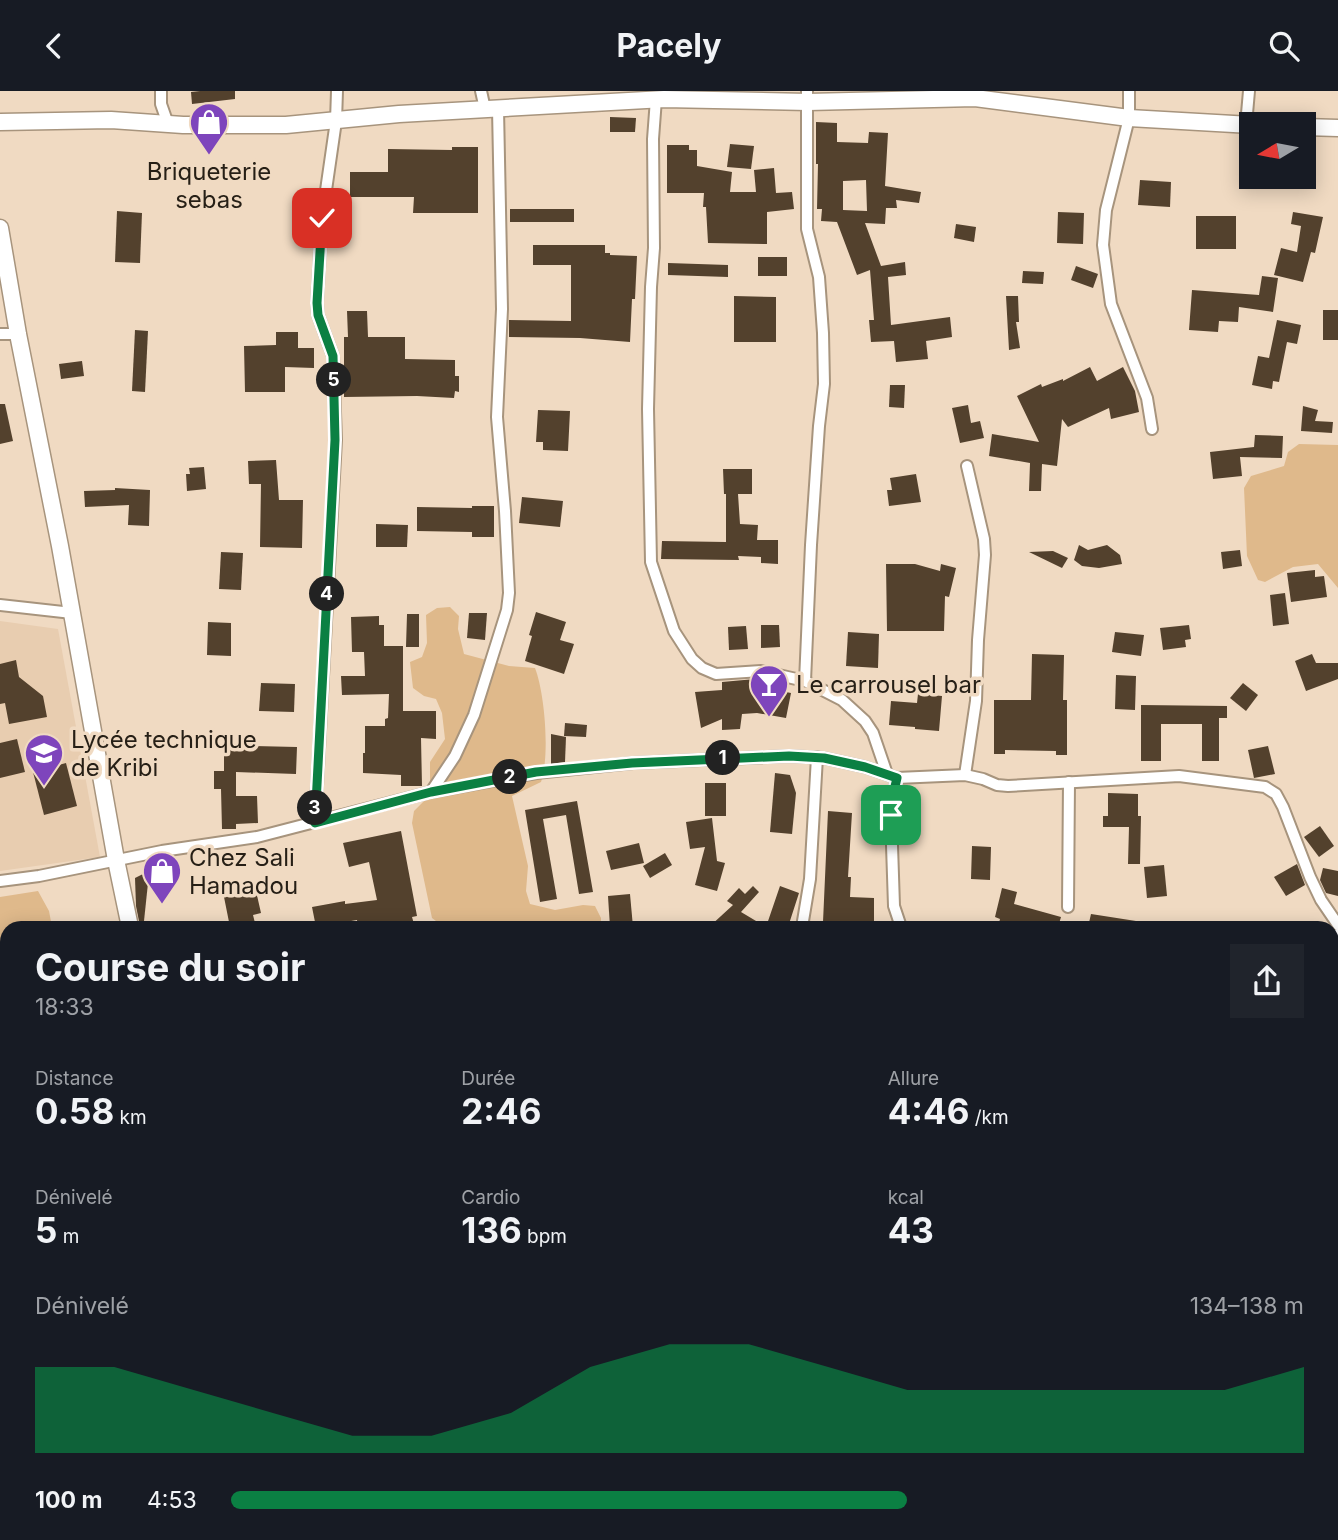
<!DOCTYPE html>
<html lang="fr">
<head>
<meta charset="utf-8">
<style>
  body { margin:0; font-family:Inter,sans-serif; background:#20242c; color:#f1f3f6; height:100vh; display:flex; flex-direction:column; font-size:26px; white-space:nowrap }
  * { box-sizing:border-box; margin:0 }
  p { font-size:23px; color:#9ea1a6 }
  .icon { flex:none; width:38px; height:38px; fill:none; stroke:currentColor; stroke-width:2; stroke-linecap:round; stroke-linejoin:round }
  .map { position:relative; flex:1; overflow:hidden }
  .sheet { position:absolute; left:0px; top:830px; width:1339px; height:620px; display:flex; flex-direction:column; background:#171b24; border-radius:21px 21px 0 0; box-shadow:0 4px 18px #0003 }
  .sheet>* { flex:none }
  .needle { width:46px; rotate:260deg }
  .fabs { position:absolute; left:1239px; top:21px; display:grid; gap:14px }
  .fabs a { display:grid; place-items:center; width:77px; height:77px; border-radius:0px; background:#171b24; box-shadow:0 4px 18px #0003; font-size:35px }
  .pin { position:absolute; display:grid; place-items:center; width:60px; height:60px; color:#fff; margin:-30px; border-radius:14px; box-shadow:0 4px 10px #0006 }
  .km { position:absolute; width:35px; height:35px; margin:-18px; border-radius:50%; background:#222; color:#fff; font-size:19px; line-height:35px; text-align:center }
  .round { display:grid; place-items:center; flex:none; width:74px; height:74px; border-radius:0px; background:#20242c }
  .head { display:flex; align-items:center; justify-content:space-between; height:119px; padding:0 35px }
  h1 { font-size:38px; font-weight:700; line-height:52px }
  .stats { display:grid; grid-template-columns:repeat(3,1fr); gap:10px; height:119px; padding:7px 35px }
  .stats div { display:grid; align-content:center }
  .stats b { font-size:35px; font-weight:700 }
  .stats small { font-size:19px; font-weight:400 }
  .stats p { font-size:19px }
  .chart { height:196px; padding:14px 35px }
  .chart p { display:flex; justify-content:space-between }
  .chart svg { width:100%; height:126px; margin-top:7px; fill:#0b8043; opacity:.7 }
  ul { padding:0 35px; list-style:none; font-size:23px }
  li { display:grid; grid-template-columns:112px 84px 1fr; align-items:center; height:52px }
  li i { height:18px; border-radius:9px; background:#0b8043 }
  header { display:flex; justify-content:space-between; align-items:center; height:91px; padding:0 35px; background:#171b24; font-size:32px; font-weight:700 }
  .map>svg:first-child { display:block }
  .built { fill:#e8cdb0 }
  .green { fill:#dfb98b }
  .building { fill:#53412d; fill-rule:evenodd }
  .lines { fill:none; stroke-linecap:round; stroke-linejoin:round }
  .street-casing { stroke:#a7947d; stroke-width:14 }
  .secondary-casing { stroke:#a7947d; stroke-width:19 }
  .street { stroke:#fff; stroke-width:10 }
  .secondary { stroke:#fff; stroke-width:16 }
  .route-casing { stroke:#fff; stroke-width:14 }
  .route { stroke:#0b8043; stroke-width:9 }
  .labels { text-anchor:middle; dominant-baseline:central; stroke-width:7; stroke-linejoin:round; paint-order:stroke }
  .poi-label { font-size:24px; fill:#261f16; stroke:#f0dac2; text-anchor:start }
</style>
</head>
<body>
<header><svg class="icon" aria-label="back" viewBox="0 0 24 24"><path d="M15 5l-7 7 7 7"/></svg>Pacely<svg class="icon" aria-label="search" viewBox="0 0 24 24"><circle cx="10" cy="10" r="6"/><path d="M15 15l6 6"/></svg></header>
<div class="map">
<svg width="1338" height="1449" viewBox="0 0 1338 1449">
  <rect width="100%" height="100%" fill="#f0dac2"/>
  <path class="built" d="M0,530l58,8 42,228 -100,14z"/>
  <g class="green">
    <path d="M1299,353l39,1v143l-20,-24 -25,3 -28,15 -7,-2 -11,-24 -3,-68 7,-12 33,-10 4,-14z"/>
    <path d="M450,516l9,9 -1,13 6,25 45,12 26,2c10,26 15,88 6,114l-29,14 16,70 -2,25 4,13 25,6 28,-5 12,1 6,12v9h-157l-12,-9 -20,-95 2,-12 10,-10 6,-12v-27l15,-23 -3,-26 -6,-14 -12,-3 -11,-8 -3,-26 12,-5 5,-14 -1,-28 11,-7z"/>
    <path d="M38,800l11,20 3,16h-45v448l-7,5v-483z"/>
    <path d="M1338,1388v61h-22l-4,-7h20v-53z"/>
    <path d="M136,1442h431l1,2 7,5h-439z"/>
    <path d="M604,1442h351l8,7h-369l10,-5z"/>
    <path d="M1145,1442h89l1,7h-88z"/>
  </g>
  <g class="building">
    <path d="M200,0h35v8l-43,5 -1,-12z"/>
    <path d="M610,26l26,1 -1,14h-25z"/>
    <path d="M816,31l21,1v19l31,1 1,-11 19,1 -3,53 36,6 -2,11 -23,-3 1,8h-11l-1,16 -20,-1 16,43 24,-4 1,13 -18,2 3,48 59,-8 2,20 -26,4 2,18 -32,3 -2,-21 -23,1 -2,-22h5l-4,-50 -13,5 -20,-53 -16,-1 1,-12h-5l1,-45h-2zM866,89l1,31 -24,-1v-29z"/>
    <path d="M730,53l24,2 -3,23 -24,-2z"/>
    <path d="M667,54h22v5h8v16l35,6 -2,20h26l-2,-22 20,-2 2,25 16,-1 2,17 -27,3v32l-59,-1 -2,-36h-3l1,-14h-37z"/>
    <path d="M452,56h26v66h-65l1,-16h-64v-25h38v-23l64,1z"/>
    <path d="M1140,89l31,2 -1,25 -32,-2z"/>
    <rect x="510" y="118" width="64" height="13"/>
    <path d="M117,120l25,2 -2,50 -25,-1z"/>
    <path d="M1058,121l26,1 -1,31 -26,-1z"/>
    <path d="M1293,121l30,5 -8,36 -4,-1 -8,30 -29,-7 7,-27 16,4 4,-26 -10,-2z"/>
    <rect x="1196" y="125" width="40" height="33"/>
    <path d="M956,133l20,3 -2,15 -20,-4z"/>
    <path d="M533,154h72v8h5v2l27,1 -2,43h-3l-2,43 -50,-4 -71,-1v-17l62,1v-56h-38z"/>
    <rect x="758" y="166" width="29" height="19"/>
    <path d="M668,172l60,2v12l-60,-2z"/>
    <path d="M1076,175l22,8 -5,14 -22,-8z"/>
    <path d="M1023,180l21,1 -1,12 -21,-1z"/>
    <path d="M1262,185l16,2 -5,34 -34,-5 -1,15 -19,-1 -1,11 -29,-2 3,-40 67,5z"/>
    <path d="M734,205l42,1v45h-42z"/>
    <path d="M1006,205h12l1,26h-3l4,26 -11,2z"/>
    <rect x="1323" y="219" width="15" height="30"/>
    <path d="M347,220h20l1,26h37v22l50,1v16h4v16l-4,-1 -1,7 -37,-2 -73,1v-60h4z"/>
    <path d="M1277,229l24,5 -4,19 -10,-2 -8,40 -6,-1 -1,8 -20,-4 6,-29 11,2z"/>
    <path d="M135,239l13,1 -3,61 -13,-1z"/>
    <path d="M276,241h22v16h16v20l-29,-1v25h-40l-1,-46 32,-1z"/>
    <path d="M82,270l2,15 -23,3 -2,-15z"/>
    <path d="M1090,276l7,14 26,-14 12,24 4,21 -28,7 -2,-11 -41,19 -6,-8 -5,47 -15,-2 -1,27h-12l1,-28 -41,-7 3,-22 47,8 -22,-46 24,-12 1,3 21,-8v2z"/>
    <path d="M890,294h15l-1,23 -15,-1z"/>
    <path d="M0,313h5l8,37 -13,3z"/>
    <path d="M968,314l3,18 9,-2 4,17 -24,5 -8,-35z"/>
    <path d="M1303,315l15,4 -3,11 18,1 -1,11 -31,-2z"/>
    <path d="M538,319l32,1 -2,40 -25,-1v-8h-7z"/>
    <path d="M1255,344l28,1 -1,22 -42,-1 2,19 -29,3 -3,-27 44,-5z"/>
    <path d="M276,369l3,40h24l-1,48 -42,-1 1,-63h-12l-1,-23z"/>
    <path d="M204,376l2,22 -19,2 -1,-17h4l-1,-6z"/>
    <path d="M723,378h29v25h-14l2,30 18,1 -1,15h21v24l-17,-1v-6l-23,-1 1,4 -78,-1 1,-18 64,1v-48h-2z"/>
    <path d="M916,383l5,28 -32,4 -2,-16h5l-2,-12z"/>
    <path d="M115,397l35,2 -1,36 -21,-1 1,-20 -44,2 -1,-16 31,-1z"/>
    <path d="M522,406l41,4 -3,26 -41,-4z"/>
    <path d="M472,415h22v31h-22v-5l-55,-1v-24l55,1z"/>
    <path d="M376,433l32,1 -1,22h-31z"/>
    <path d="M1079,454l9,5 19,-5 13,10 2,9 -23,4 -17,-2 -8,-6z"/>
    <path d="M1240,459l2,16 -19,3 -2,-17z"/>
    <path d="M1053,460l15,7 -6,10 -33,-16z"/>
    <path d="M221,461l22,1 -2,37 -22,-1z"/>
    <path d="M886,473h29l25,7 1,-7 15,4 -7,29 -4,-1 -1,35h-57z"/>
    <path d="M1315,479v7l9,-1 3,21 -36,5 -4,-29z"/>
    <path d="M1285,502l4,31 -16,2 -3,-31z"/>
    <path d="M536,521l30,10 -6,18 14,4 -10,30 -39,-13 7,-25 -3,-1z"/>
    <path d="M469,522h18l-2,27 -18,-2z"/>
    <path d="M407,523h12v33h-13z"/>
    <path d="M379,525v9h5v21h19v65h33v28l-15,-1 1,48h-21v-11l-38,-2v-20h2v-27h20v-7l3,-1 1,-24 -47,1 -1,-19h24l-1,-24h-12l-1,-35z"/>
    <path d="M208,531l23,1v33l-24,-1z"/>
    <path d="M761,534h18l1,22 -19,1z"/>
    <path d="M1189,534l2,14 -6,1 1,7 -23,3 -3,-22z"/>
    <path d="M746,535l2,23 -19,1 -1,-23z"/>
    <path d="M848,541l31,2 -1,34 -32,-2z"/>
    <path d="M1115,541l29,3 -3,21 -29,-4z"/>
    <path d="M1032,563l32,1 -1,45h4v55h-11v-4l-51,-1v4h-11v-54h37z"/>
    <path d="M1312,563l4,9h22v16l-32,12 -11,-30z"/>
    <path d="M16,569l3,17 24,19 4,21 -38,7 -4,-21 -5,1v-40z"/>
    <path d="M1116,584l20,1 -1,34 -20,-1z"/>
    <path d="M755,588v7l36,7 -5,25 -29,-5 -15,1 -2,15 -18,1v-11l-21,9 -6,-36 27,-2v-8z"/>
    <path d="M261,592l34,1 -1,28 -35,-1z"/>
    <path d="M1243,592l15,12 -12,16 -16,-13z"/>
    <path d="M918,603l24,2 -3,35 -24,-2v-2l-26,-2 2,-24 26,2z"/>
    <path d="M1141,614l86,1v12h-8v43h-17v-37h-41v37h-20z"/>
    <path d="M565,632l22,2 -1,12 -22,-1z"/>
    <path d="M551,643l15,3 -1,25 -14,2z"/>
    <path d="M17,648l8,33 -25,6v-35z"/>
    <path d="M250,655l47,1 -1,27 -60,-2v24h21l1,27 -22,1v5h-14l-1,-40h-7v-18h10v-24l26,1z"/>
    <path d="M1268,655l7,28 -21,4 -6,-28z"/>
    <path d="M66,672l11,43 -33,9 -11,-43z"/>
    <path d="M775,682l15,2 6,18 -4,41 -22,-2z"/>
    <rect x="705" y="692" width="21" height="33"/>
    <path d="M1108,702l30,1v22h3l-1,48h-12l1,-37h-26v-11h5z"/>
    <path d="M577,710l16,91 -14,2 -13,-79 -23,4 14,80 -17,3 -15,-92z"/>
    <path d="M828,720l24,2 -4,64h3l-1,20 24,1v27l-51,-3z"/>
    <path d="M712,727l5,43 8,2 -8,28 -22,-6 10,-38 -15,2 -4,-27z"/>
    <path d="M1320,735l14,20 -15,11 -15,-20z"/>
    <path d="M401,740l16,85 -5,1 2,7 -10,1v2h-46l-1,-7 -41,7 -4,-20 33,-6v3l32,-4 -8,-38 -20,5 -6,-24z"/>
    <path d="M639,752l5,20 -33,7 -5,-19z"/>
    <path d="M972,755l19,1 -1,33 -19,-1z"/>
    <path d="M665,762l7,12 -22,13 -7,-12z"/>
    <path d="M1297,773l8,21 -19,11 -12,-19z"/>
    <path d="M1164,774l3,31 -20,2 -3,-31z"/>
    <path d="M1323,777l15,3v25l-12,-3 -6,-13z"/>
    <path d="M143,783l5,9 -4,38h-5l-3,-15 -1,-28z"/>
    <path d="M753,795l6,6 -18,20 25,15 14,-41 19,7 -11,34h-79l24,-22 -6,-4 12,-13 6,6z"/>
    <path d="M1002,797l15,4 -3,12 47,13 -3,10h-60l2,-8 -5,-2z"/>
    <path d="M256,800l5,22 -8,2 3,12h-26l-6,-30z"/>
    <path d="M630,803l3,33h-23l-2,-31z"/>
    <path d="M1091,823l45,7 -1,6h-47z"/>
  </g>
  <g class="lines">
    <g class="street-casing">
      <g id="street">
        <path d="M161,0v13l7,20"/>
        <path d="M481,0l4,18"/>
        <path d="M1129,0v27l-23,92 -3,35 8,59 36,94 5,31"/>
        <path d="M656,8l-3,40 1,109 -3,39 -3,122 3,153 23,69 18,28 10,9 14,6 45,-3 44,10 37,19 23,21 8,12 14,41"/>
        <path d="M1246,34l3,-34"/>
        <path d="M0,243h18"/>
        <path d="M0,514l72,8"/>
        <path d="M805,590l6,-136 8,-119 5,-42 -1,-51 -4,-56 -12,-48v-138"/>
        <path d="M965,684l11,-74 2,-61 7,-85 -1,-16 -17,-73"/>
        <path d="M897,687l-4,17 -2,20 3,91 7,21"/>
        <path d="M431,701l24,-36 19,-41 33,-105 2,-17 -4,-82 -8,-94 5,-108 -4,-200"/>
        <path d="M315,731l21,-382 -3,-84 -15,-41 -1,-12 5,-85 14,-97 1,-30"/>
        <path d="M0,790l39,-5 123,-25 95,-14 174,-45 105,-19 97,-10 156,-7 35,2 41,9 32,11 68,-3 18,4 14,6 11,1 171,-10 86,11 11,7 7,13 27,70 11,23 17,25"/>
        <path d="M1068,816l1,-125"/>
        <path d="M802,836l8,-48 7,-122"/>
        <path d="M1332,847l6,-4"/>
        <path d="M1185,1442l7,7"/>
        <path d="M470,1449l9,-7"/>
      </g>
    </g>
    <g class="secondary-casing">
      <g id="secondary">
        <path d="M0,31l111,-2 72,5h103l113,-11 265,-15 144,3 167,-4 154,20 122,7"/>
        <path d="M1304,36l34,1"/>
        <path d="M0,137l18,106 42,212 56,314 14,67"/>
        <path d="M226,1449v-7"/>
      </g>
    </g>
    <use href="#street" class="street"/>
    <use href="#secondary" class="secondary"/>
  </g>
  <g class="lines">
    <g class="route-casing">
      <path id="route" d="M322,127l-5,85 1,12 15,41 2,84 -20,383 116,-31 105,-20 96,-9 157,-7 35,2 41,9 32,11 -4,17 -2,20"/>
    </g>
    <use href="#route" class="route"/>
  </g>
  <defs>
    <g id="shop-pin" transform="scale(2.0125)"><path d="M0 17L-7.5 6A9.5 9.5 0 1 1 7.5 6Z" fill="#7e45bc" stroke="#f0dac2"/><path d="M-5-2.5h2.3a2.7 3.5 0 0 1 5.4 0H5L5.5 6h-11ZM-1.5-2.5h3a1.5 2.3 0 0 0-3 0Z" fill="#fff"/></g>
    <g id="bar-pin" transform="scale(2.0125)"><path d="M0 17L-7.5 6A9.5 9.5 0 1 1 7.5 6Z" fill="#7e45bc" stroke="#f0dac2"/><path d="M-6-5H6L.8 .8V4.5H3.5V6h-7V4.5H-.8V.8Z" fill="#fff"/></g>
    <g id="school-pin" transform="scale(2.0125)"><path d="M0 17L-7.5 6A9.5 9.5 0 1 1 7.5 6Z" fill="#7e45bc" stroke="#f0dac2"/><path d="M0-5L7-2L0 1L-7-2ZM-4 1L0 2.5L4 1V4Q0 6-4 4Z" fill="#fff"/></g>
  </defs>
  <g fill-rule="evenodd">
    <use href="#shop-pin" x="209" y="31"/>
    <use href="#bar-pin" x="769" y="593"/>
    <use href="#school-pin" x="44" y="662"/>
    <use href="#shop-pin" x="162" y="780"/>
  </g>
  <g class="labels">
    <g class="poi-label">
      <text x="209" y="80" text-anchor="middle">Briqueterie<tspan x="209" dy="28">sebas</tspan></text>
      <text x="796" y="593">Le carrousel bar</text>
      <text x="71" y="648">Lycée technique<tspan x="71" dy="28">de Kribi</tspan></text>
      <text x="189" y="766">Chez Sali<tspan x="189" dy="28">Hamadou</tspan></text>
    </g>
  </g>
</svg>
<div class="fabs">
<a><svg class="needle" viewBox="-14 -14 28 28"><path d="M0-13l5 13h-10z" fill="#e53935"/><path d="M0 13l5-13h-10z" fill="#9ea1a6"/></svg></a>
</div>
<div class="pin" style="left:891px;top:724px;background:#1e9e55"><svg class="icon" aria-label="arrive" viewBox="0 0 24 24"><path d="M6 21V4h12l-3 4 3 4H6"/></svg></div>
<div class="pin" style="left:322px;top:127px;background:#d93025"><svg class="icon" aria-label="check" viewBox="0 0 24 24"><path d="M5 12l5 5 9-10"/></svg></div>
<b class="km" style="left:723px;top:667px">1</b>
<b class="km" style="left:510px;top:686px">2</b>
<b class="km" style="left:315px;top:717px">3</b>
<b class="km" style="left:327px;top:503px">4</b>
<b class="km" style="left:334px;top:289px">5</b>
<section class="sheet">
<div class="head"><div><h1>Course du soir</h1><p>18:33</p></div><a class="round"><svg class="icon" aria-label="share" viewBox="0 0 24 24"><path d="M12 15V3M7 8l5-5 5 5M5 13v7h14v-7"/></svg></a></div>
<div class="stats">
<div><p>Distance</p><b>0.58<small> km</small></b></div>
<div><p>Durée</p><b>2:46</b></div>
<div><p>Allure</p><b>4:46<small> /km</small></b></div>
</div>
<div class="stats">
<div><p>Dénivelé</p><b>5<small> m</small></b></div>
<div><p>Cardio</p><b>136<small> bpm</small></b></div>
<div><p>kcal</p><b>43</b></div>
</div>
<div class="chart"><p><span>Dénivelé</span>134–138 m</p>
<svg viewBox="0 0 160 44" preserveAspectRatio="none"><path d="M0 44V14L10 14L20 22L30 30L40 38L50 38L60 30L70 14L80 6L90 6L100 14L110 22L120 22L130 22L140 22L150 22L160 14V44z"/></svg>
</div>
<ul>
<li><b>100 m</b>4:53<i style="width:63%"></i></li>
</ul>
</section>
</div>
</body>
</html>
